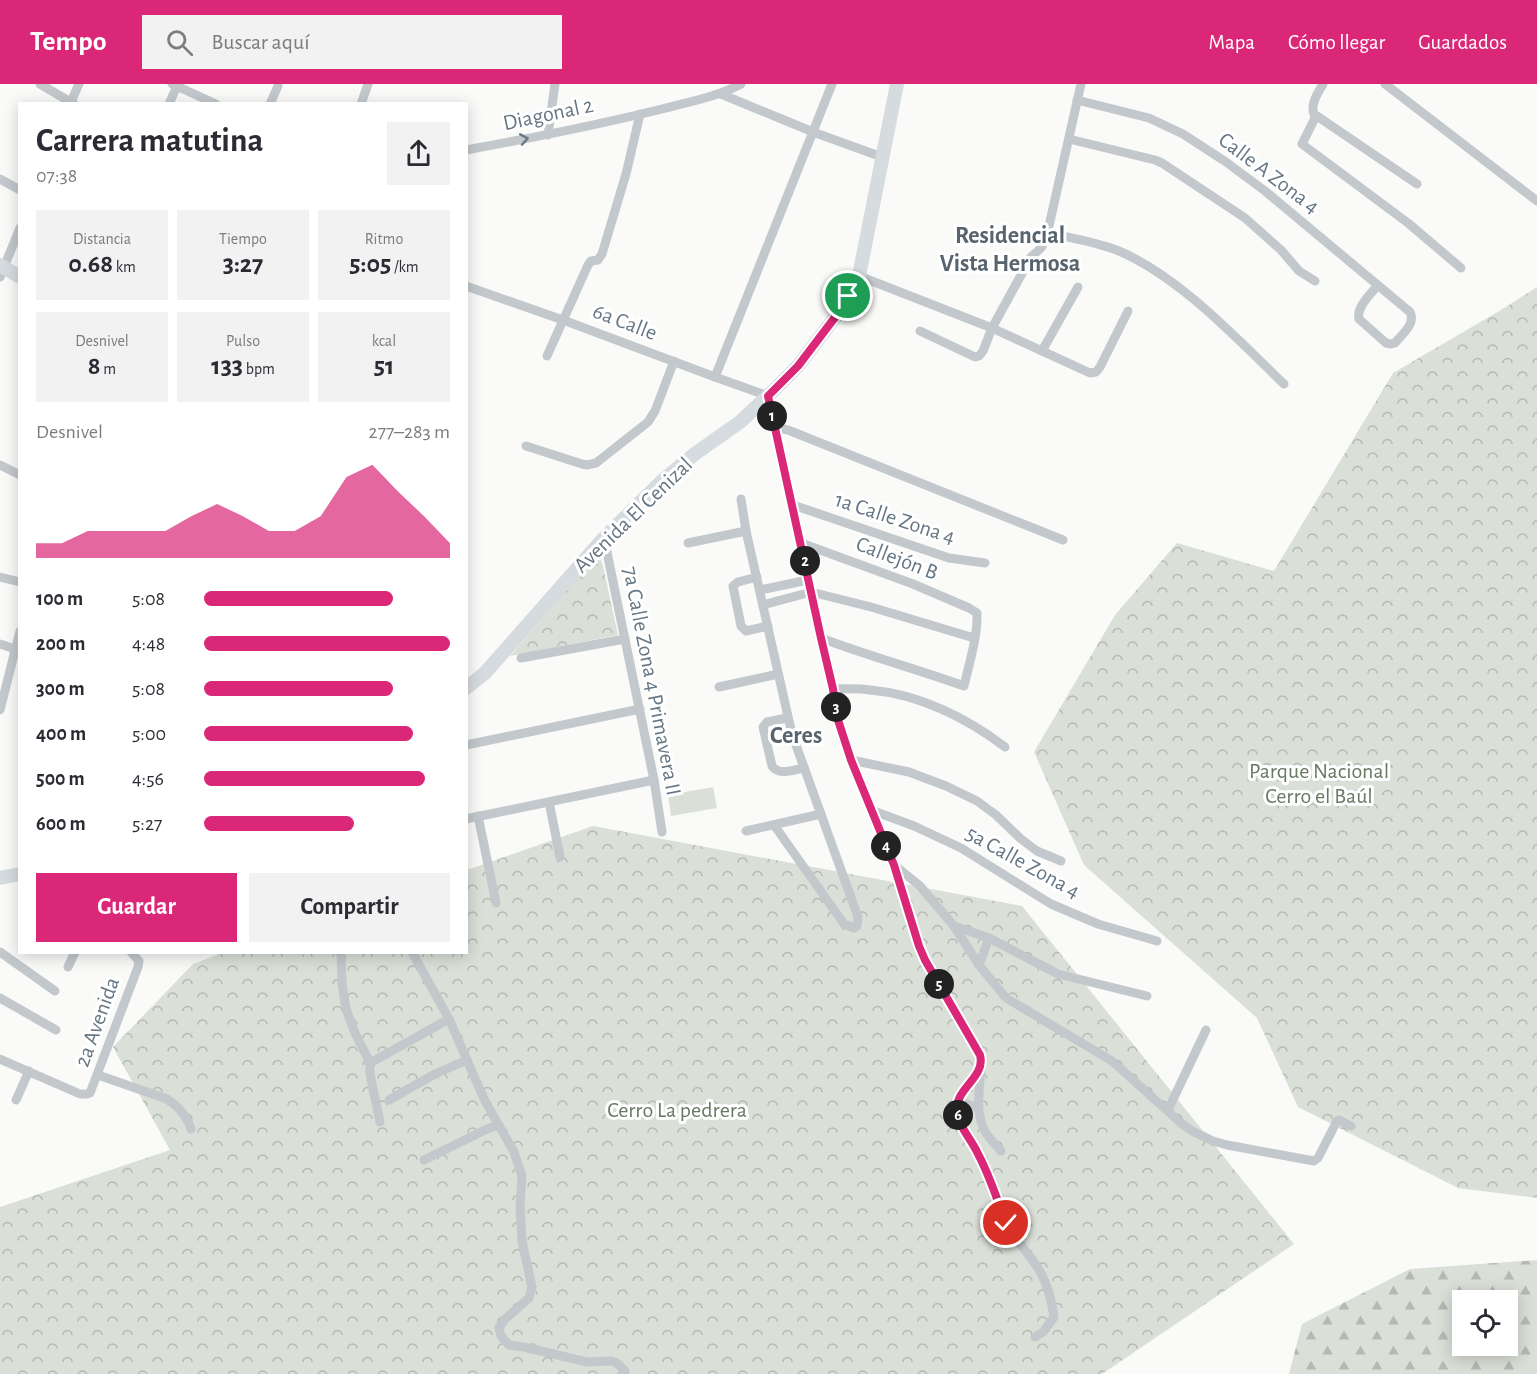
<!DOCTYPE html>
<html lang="es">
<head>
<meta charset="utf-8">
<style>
  body { margin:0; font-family:"Alegreya Sans",sans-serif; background:#f2f2f3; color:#2b2b33; height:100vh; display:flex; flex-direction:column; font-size:22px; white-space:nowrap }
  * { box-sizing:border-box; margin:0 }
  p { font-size:20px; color:#7c7c81 }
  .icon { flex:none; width:33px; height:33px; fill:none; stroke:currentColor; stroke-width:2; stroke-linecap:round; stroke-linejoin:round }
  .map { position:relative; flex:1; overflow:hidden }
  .side { position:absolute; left:18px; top:18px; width:450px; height:852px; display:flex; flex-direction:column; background:#fff; border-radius:0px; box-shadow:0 3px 15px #0003 }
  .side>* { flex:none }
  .tools { position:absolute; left:1452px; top:1206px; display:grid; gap:12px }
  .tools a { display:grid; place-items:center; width:66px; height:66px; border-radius:0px; background:#fff; box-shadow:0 3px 15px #0003; font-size:30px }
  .pin { position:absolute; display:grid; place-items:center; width:51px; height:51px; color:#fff; margin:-26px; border:3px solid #fff; border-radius:50%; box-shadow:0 2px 6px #0007 }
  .km { position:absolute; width:30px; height:30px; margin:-15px; border-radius:50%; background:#222; color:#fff; font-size:16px; line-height:30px; text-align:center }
  .round { display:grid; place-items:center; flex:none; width:63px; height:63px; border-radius:0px; background:#f2f2f3 }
  .head { display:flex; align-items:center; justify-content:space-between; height:102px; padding:0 18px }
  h1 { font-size:33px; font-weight:600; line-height:45px }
  .stats { display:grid; grid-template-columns:repeat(3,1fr); gap:9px; height:102px; padding:6px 18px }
  .stats div { display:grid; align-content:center; border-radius:0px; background:#f2f2f3; text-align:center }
  .stats b { font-size:26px; font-weight:600 }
  .stats small { font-size:16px; font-weight:400 }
  .stats p { font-size:16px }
  .chart { height:168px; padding:12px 18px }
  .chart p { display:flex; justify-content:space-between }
  .chart svg { width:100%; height:108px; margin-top:6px; fill:#db2777; opacity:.7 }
  .button { display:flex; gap:12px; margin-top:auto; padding:12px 18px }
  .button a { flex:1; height:69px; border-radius:0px; background:#db2777; color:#fff; font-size:24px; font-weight:600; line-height:69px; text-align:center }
  .button a+a { background:#f2f2f3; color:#2b2b33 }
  ul { padding:0 18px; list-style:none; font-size:20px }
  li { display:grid; grid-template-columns:96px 72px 1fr; align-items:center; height:45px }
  li i { height:15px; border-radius:8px; background:#db2777 }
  header { display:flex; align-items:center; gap:36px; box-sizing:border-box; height:84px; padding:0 30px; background:#db2777; color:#fff }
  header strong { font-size:28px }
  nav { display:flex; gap:33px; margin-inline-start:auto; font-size:21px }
  .search { width:420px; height:54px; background:#f2f2f3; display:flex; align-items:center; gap:15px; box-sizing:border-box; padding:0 21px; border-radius:0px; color:#7c7c81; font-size:22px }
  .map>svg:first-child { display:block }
  .grass { fill:#dadfd7 }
  .forest { fill:url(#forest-firs); fill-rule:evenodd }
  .park { fill:url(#park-crowns) }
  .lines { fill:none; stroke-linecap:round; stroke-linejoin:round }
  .street { stroke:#c3c8cc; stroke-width:9 }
  .secondary { stroke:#d6dbdf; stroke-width:14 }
  .oneway { stroke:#6a7a87 }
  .route-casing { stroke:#fff; stroke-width:12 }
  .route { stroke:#db2777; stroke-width:8 }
  .labels { text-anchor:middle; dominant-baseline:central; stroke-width:6; stroke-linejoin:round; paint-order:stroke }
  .street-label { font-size:22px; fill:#657683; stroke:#fff }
  .park-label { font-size:22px; fill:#687a64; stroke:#fff }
  .neighbourhood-label { font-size:24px; font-weight:bold; fill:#57646e; stroke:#fff }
</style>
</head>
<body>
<header>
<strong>Tempo</strong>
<div class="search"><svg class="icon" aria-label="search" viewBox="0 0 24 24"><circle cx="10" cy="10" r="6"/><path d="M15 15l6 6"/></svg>Buscar aquí</div>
<nav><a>Mapa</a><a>Cómo llegar</a><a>Guardados</a></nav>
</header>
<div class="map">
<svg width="1537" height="1290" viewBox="0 0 1537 1290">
  <defs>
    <pattern id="forest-firs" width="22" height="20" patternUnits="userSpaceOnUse" patternTransform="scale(1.5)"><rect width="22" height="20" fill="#dadfd7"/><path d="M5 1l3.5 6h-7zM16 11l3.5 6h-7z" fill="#b4b9b4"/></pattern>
    <pattern id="park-crowns" width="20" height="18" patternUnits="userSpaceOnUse" patternTransform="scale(1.5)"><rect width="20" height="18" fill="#dadfd7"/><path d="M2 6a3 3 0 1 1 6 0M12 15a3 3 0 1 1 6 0" fill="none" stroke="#b4b9b4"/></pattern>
  </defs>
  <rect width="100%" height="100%" fill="#fafaf8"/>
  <path class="grass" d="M713,703l4,21 -46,8 -3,-21z"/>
  <path class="forest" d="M1537,1176v114h-248l13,-50 108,-55zM1462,1216h46v46h-46z"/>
  <g class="park">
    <path d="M1537,203v911l-79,-10 -160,-81 -41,-89 -173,-153 -50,-113 81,-137 62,-72 97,28 119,-198 108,-63z"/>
    <path d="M599,469l4,13 15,69 -108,21z"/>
    <path d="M593,742l429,80 272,338 -192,130h-1102v-167l170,-57 -57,-103 80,-83 32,-12h241l1,-82z"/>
  </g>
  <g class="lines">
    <g class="street">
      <path d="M40,0l34,20"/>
      <path d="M172,0l44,20"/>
      <path d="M1323,0c-5,9 -13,20 -9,30l103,70"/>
      <path d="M1385,0l152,117"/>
      <path d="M721,10l92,38 69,25"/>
      <path d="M1077,16l72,18 34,16 43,28 39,29 145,121c6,12 -8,22 -15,31l-4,1 -5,-1 -27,-24c-3,-12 12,-25 19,-34"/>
      <path d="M70,20l9,-20"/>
      <path d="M169,20l9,-20"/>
      <path d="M270,20l8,-18"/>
      <path d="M361,20l7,-20"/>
      <path d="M1316,32l-14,28 106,79 53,45"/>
      <path d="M548,51l7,-51"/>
      <path d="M1069,55l86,21 7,3 83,55 36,32 18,21 16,10"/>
      <path d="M466,66c66,-12 131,-25 196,-41 26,-7 55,-12 79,-25"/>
      <path d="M0,95l20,11"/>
      <path d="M1048,149c24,5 49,9 71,18 61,26 118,88 165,133"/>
      <path d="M859,192l133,52 98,45 6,-1 4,-5 28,-56"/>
      <path d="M0,193l20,-49"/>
      <path d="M466,202l97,34 152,57 53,19 53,242 12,51 5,31 13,40 43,105 25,81 6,14 55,95c7,23 -29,35 -22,61 5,15 13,23 20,36 12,23 17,50 29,72 10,18 24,32 34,49 7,13 11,29 13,44l-11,15 -8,5"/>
      <path d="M920,247l55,26 4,-1 4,-5 9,-23 39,-71 10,-9 5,-9 35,-155"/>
      <path d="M1042,267l36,-64"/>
      <path d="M547,272l41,-91 3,-4 7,-1 4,-6 24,-80 14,-60"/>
      <path d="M715,293l117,-293"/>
      <path d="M774,343l14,3 275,110"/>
      <path d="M526,362l56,18 5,1 9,-2 52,-41 7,-11 19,-50"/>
      <path d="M0,381l20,10"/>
      <path d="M741,415l5,32 46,203 66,183 -1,9 -3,2 -10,-4 -70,-99"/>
      <path d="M793,421l156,53 36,5"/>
      <path d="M604,454l50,242 8,52"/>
      <path d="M688,459l58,-12"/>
      <path d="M801,459l112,41 56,24 8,5c1,23 -8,51 -13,73 -47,-17 -96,-30 -143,-48"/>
      <path d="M0,493l20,5"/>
      <path d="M757,493l-19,5 -5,4 8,40 5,5 22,-5"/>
      <path d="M760,506l48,-10"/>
      <path d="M763,521l48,-13 60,15 103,31"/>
      <path d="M0,560l15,5"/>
      <path d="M521,574l104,-19"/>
      <path d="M719,603l59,-13"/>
      <path d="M833,605c13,0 25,-1 37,1 49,4 97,28 135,57"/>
      <path d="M0,626l20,-79"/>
      <path d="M787,634l-20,4 -4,5 9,39c7,10 21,4 32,2"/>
      <path d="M466,661l174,-36"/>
      <path d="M851,676l58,12 37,14 31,15 19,14 25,24 16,12 24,10"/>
      <path d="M549,718l11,55"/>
      <path d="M871,726l43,16 47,22 90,56 47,20 59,17"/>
      <path d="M478,732l18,87"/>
      <path d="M466,735l188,-39"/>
      <path d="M746,747l75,-17"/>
      <path d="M894,781l26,21 34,40 35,12 69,36 89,22"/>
      <path d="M954,842l25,39 27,33 106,63 70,63 10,7 21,10 14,4 87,16 4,-3 19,-37 2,-1 12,6"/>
      <path d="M0,868l55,39"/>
      <path d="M341,868l1,31 4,26 9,24 15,30v11l10,48"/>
      <path d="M412,868l37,67 36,82 29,51 8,24 -2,29 2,36 10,46 -3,11 -25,22 -5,8 2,8 8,9 15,2 63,15 24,-1 6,2 8,8v3"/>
      <path d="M979,881l10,-27"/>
      <path d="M68,883l7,-15"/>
      <path d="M0,914l56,32"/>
      <path d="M0,975l80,35h7l3,-1 48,-126 1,-6 -8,-9"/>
      <path d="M370,979l79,-44"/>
      <path d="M981,983c-1,22 -7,46 5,66 4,6 10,12 15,18"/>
      <path d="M98,991l69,24c12,8 19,16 24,30"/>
      <path d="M16,1016l13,-29"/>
      <path d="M389,1016l46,-26 32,-14"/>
      <path d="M958,1017l20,7"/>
      <path d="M1168,1026l38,-80"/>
      <path d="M424,1076l61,-30 13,-5"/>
    </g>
    <g class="secondary">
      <path d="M0,181l20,12"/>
      <path d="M466,604l19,-15 119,-135 58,-57 34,-28 44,-31 28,-26 30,-30 38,-50 23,-40 38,-192"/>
      <path d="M0,794l20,-4"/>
    </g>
  </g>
  <defs><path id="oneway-chevron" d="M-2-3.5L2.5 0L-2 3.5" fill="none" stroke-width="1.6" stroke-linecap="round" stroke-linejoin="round" transform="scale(1.5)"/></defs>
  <use class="oneway" href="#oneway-chevron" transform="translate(524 55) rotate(-10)"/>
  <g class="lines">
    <g class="route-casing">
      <path id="route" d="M848,212l-12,20 -38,50 -30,30 53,242 12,51 5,31 13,40 43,105 25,81 6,14 55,95c6,21 -23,33 -23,53 0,18 14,30 21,46 12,22 19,46 28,69"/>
    </g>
    <use href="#route" class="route"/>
  </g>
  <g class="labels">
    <g class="street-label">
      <text transform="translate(548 30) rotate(-12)">Diagonal 2</text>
      <text transform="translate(1269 89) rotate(37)">Calle A Zona 4</text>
      <text transform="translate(625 238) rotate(21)">6a Calle</text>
      <text transform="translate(633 431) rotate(-44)">Avenida El Cenizal</text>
      <text transform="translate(895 434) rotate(18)">1a Calle Zona 4</text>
      <text transform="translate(897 474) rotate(21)">Callejón B</text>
      <text transform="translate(652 597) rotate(79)">7a Calle Zona 4 Primavera II</text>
      <text transform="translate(1023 778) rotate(29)">5a Calle Zona 4</text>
      <text transform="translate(97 938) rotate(-70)">2a Avenida</text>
    </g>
    <g class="park-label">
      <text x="1319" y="687">Parque Nacional<tspan x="1319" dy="25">Cerro el Baúl</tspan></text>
      <text x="677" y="1026">Cerro La pedrera</text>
    </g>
    <g class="neighbourhood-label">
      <text x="1010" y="152">Residencial<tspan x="1010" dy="28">Vista Hermosa</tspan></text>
      <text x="796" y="652">Ceres</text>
    </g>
  </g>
</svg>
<div class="tools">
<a><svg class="icon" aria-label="locate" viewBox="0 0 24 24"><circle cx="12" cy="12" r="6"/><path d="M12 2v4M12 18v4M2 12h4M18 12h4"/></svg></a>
</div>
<div class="pin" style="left:848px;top:212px;background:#1e9e55"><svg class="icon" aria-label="arrive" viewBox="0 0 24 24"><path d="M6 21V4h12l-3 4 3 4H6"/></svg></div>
<div class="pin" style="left:1006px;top:1139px;background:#d93025"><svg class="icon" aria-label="check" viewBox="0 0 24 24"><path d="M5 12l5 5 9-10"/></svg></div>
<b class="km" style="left:772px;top:332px">1</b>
<b class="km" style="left:805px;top:477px">2</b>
<b class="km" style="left:836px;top:623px">3</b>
<b class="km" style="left:886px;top:762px">4</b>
<b class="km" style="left:939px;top:900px">5</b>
<b class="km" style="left:958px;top:1031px">6</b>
<section class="side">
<div class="head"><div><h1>Carrera matutina</h1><p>07:38</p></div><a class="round"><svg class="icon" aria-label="share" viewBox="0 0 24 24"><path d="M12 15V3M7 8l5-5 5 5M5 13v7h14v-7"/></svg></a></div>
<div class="stats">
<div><p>Distancia</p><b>0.68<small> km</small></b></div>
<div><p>Tiempo</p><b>3:27</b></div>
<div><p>Ritmo</p><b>5:05<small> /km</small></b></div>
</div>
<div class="stats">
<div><p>Desnivel</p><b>8<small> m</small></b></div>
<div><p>Pulso</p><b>133<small> bpm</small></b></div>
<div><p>kcal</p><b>51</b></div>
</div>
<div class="chart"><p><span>Desnivel</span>277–283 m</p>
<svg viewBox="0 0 160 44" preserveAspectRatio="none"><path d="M0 44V38L10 38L20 33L30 33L40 33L50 33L60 27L70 22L80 27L90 33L100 33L110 27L120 11L130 6L140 17L150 27L160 38V44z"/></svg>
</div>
<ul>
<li><b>100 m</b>5:08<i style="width:77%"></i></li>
<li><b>200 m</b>4:48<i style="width:100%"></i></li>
<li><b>300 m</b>5:08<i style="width:77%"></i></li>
<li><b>400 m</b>5:00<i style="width:85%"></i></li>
<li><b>500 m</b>4:56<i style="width:90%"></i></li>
<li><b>600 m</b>5:27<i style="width:61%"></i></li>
</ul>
<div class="button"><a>Guardar</a><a>Compartir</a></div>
</section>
</div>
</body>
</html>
